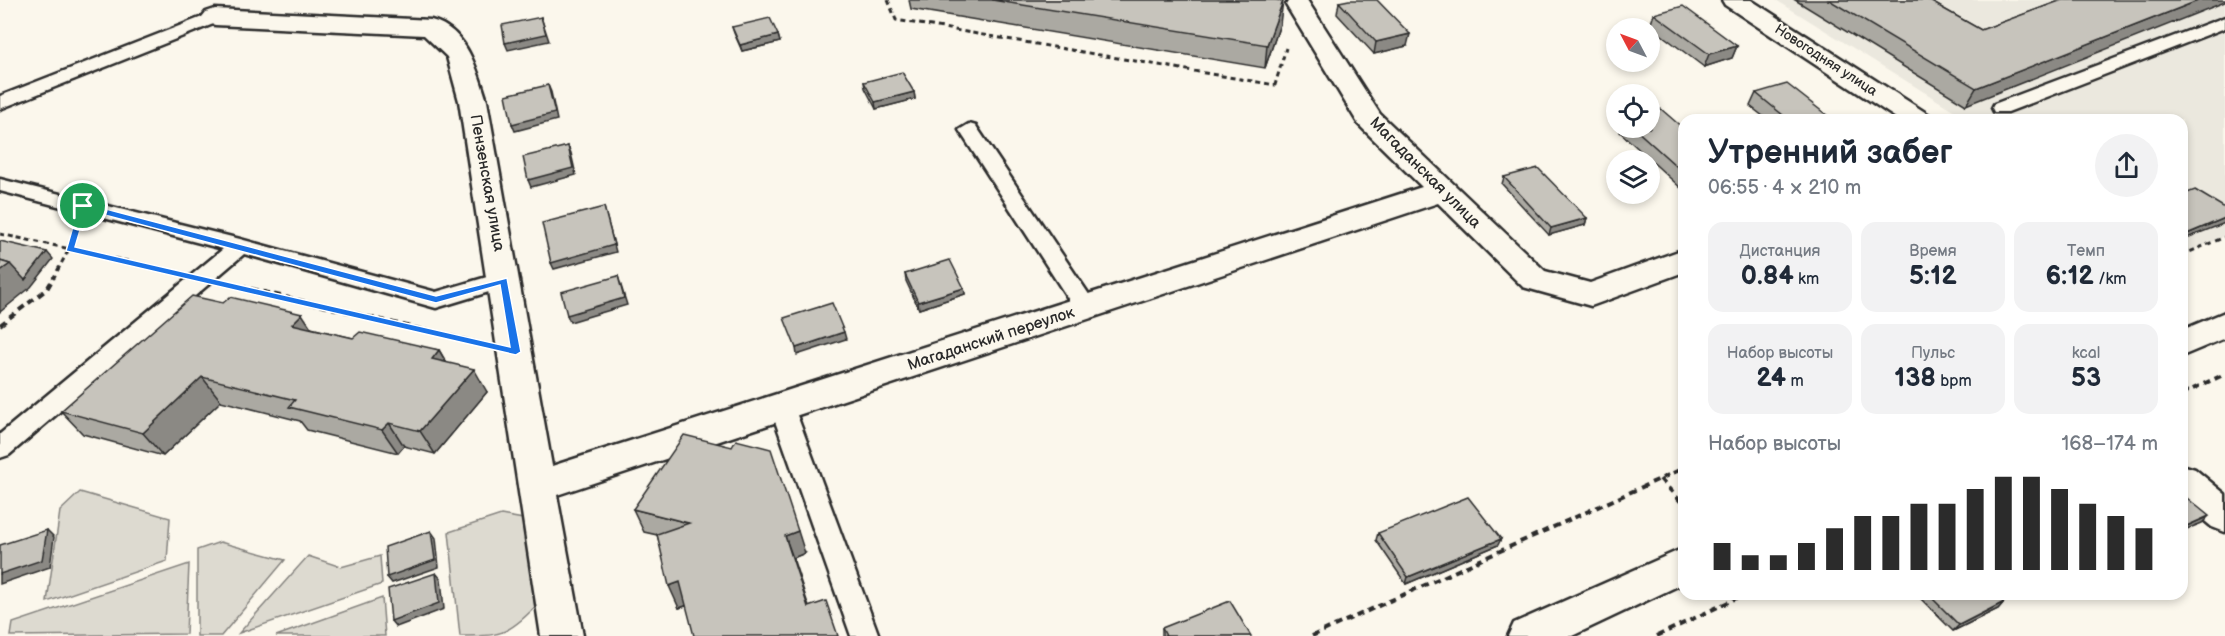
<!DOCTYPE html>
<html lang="ru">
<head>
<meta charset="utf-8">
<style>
  body { margin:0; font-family:"Balsamiq Sans",sans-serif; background:#f2f2f3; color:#1f2937; height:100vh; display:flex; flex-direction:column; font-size:22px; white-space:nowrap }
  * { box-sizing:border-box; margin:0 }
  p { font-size:20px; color:#747a83 }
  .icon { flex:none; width:33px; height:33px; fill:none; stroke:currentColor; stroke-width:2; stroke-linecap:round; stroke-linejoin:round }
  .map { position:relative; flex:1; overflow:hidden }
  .panel { position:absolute; left:1678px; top:114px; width:510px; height:486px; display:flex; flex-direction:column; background:#fff; border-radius:18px; box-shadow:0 3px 9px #0003 }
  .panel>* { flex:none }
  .needle { width:39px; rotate:311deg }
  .controls { position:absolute; left:1606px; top:18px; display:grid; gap:12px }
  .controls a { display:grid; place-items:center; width:54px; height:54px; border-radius:50%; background:#fff; box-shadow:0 3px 9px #0003; font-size:30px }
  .pin { position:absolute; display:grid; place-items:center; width:51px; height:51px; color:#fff; margin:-26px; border:3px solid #fff; border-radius:50%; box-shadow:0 2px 6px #0007 }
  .round { display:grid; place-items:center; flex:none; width:63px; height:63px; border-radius:32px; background:#f2f2f3 }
  .headline { display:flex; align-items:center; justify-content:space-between; height:102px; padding:0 30px }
  h1 { font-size:33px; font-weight:700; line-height:45px }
  .metrics { display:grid; grid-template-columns:repeat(3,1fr); gap:9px; height:102px; padding:6px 30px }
  .metrics div { display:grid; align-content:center; border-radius:15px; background:#f2f2f3; text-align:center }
  .metrics b { font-size:26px; font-weight:700 }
  .metrics small { font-size:16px; font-weight:400 }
  .metrics p { font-size:16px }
  .chart { height:168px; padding:12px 30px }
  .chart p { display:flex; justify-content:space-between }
  .chart svg { width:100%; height:108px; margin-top:6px; stroke:#2b2b2b; stroke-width:6 }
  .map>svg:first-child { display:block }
  .built { fill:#ebe8de }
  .green { fill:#dddad0; stroke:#84827e; stroke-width:1.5 }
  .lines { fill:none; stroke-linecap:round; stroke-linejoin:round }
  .lane-casing { stroke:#2b2b2b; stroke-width:5 }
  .street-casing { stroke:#2b2b2b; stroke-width:5 }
  .primary-casing { stroke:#2b2b2b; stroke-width:5 }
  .path-far1 { stroke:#2b2b2b; stroke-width:3; stroke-dasharray:5 4; stroke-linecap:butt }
  .path { stroke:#2b2b2b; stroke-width:4; stroke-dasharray:7 5; stroke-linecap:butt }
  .lane { fill:#fbf7ec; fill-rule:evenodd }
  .street { fill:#fbf7ec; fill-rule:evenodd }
  .primary { fill:#fbf7ec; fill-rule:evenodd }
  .wall { fill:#aba9a2; stroke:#2b2b2b; stroke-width:1.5 }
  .shaded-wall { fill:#8b8984; stroke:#2b2b2b; stroke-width:1.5 }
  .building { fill:#c7c4bc; stroke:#2b2b2b; stroke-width:1.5 }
  .route { fill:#1a73e8; stroke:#fff; stroke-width:1.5; fill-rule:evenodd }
  .labels { text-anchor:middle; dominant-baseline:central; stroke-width:4.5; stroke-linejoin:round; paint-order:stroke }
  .far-street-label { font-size:14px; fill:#2b2b2b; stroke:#fbf7ec }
  .street-label { font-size:16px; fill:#2b2b2b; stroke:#fbf7ec }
</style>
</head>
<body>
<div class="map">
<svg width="2225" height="636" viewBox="0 0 2225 636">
  <rect width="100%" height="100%" fill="#fbf7ec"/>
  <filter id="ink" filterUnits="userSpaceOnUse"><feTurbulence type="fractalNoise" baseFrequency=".0167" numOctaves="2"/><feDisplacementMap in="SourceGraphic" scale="12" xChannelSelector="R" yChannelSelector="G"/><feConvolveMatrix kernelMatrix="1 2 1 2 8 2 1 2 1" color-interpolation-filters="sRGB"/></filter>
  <g filter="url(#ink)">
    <path class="built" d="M1776,0h449v236l-39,18 -3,-1 -1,-133h-213z"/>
    <g class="green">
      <path d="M80,492l90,26 -3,43 -120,41 13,-91z"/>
      <path d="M501,515l22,4 12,88c-28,29 -36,29 -75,29l-11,-104z"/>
      <path d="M220,542l65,18 -64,76h-24v-86z"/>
      <path d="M308,556l33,11 39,-11 2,28 -143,49z"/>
      <path d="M189,564l-3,70 -175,2 2,-13z"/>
      <path d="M382,598l3,38h-109z"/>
    </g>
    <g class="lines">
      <g class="lane-casing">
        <g id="lane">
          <path d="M215,12l6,1 3,4 -3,4 -221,88v-13z"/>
          <path d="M2225,17v11l-217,84h-14l-2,-4 2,-4z"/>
          <path d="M969,124l7,2 118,176 3,6 -3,6 -8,2 -8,-2 -119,-184z"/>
          <path d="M0,179l240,60 196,53 68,-20 8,3 3,5 -3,5 -76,23 -192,-54 -235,201 -9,3v-24l223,-185 -223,-58z"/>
          <path d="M782,398l9,2 3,7 85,229h-28l-81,-229 3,-7z"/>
        </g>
      </g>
      <g class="street-casing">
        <g id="street">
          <path d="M1289,0h18l73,114 165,157 45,12 94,-34v23l-93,34 -68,-19 -85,-84 -881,292 26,141h-42l-82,-535 -12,-44 -23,-22 -209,-10 -9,-3 -4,-5 4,-5 9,-3 216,11c36,9 46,50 56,81l65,365 870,-279 -63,-62 -73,-120z"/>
          <path d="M1722,0h29l177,114 4,6h-33l-174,-115z"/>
          <path d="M2182,465l13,4 30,25v38l-13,-5 -30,-25z"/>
        </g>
      </g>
      <g class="primary-casing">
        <g id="primary">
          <path d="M2225,312v26l-43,18v-26z"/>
          <path d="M1684,548v35l-112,53h-64l6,-13z"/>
        </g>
      </g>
      <g class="path-far1">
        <path d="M888,0l8,20 379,65 11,-37"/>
        <path d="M0,234l164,35"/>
        <path d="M2182,255l43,-18"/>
        <path d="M53,279l16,-30 5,-16"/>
      </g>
      <g class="path">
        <path d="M239,286l235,56"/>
        <path d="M0,325l47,-36 7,-12"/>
        <path d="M2182,394l43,-20"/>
        <path d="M1660,479l24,26"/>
        <path d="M1312,636l372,-168"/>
        <path d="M1657,636l88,-42"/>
      </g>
      <use href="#lane" class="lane"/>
      <use href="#street" class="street"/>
      <use href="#primary" class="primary"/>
    </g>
    <g class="wall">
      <path d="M909,0h366l5,24 -15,44 -354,-59z"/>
      <path d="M1795,0h133l53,30 81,-30 -96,105z"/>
      <path d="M1339,2l68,44 -33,8 -37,-40z"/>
      <path d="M1654,14l83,32 -5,12 -28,9 -54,-41z"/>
      <path d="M732,27l46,8 2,7 -38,9 -8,-18z"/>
      <path d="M864,82l50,10 1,7 -39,10 -11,-21z"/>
      <path d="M1756,93l77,27h-65l-18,-14z"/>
      <path d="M1621,128h29l34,1v60l-1,1 -63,-58z"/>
      <path d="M1504,177l83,41 -2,7 -36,10 -47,-51z"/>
      <path d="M905,274l59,14 1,6 -46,15 -13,-28z"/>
      <path d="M311,328l42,10 86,12 7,12 41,30 -52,62 -31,-8 -6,7 -91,-23 -7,-9 -79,-20 -58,55 -80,-22 -22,-23z"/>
      <path d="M633,509l172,44 -12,5 16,49 -123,-1 -7,2 -22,-73 -13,-3z"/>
      <path d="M1378,533l120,12 -92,39 -30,-44z"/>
      <path d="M1920,594h76l8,8 -6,7 -45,22 -35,-35z"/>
      <path d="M1162,628l89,8h-89z"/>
    </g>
    <g class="shaded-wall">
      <path d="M2200,0h25v2l-259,103 10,-17z"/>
      <path d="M1283,1l-3,23 -15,44 2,-23z"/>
      <path d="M541,17l8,24 -41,9 -3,-7z"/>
      <path d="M1410,34l-3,12 -33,8 2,-12z"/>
      <path d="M778,35l2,7 -38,9 -2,-6z"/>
      <path d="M1737,46l-5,12 -28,9 5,-13z"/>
      <path d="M548,85l3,7 6,28 -42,11 -3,-7z"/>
      <path d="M914,92l1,7 -39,10 -1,-7z"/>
      <path d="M568,146l3,7 5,22 -45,12 -3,-7z"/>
      <path d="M604,207l12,45 -62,17 -3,-6z"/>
      <path d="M1587,218l-2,7 -36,10 2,-7z"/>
      <path d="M2225,218v5l-43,17v-4z"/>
      <path d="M47,252l6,7 -22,28 -31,25v-41l10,-7z"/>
      <path d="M618,276l9,29 -57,17 -3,-7z"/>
      <path d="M964,288l1,6 -46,15 -1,-7z"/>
      <path d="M302,314l16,24 -26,-14z"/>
      <path d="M844,332l2,7 -49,16 -1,-7z"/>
      <path d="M439,350l14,24 -21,-15z"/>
      <path d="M474,369l13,23 -52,62 -15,-23z"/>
      <path d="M202,377l19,24 -58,55 -20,-23z"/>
      <path d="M389,423l15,23 -6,7 -16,-23z"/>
      <path d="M2209,516l-7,7 -20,8v-3z"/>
      <path d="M47,530l7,7 -4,30 -50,17v-10z"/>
      <path d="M431,531l5,7 3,29 -47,16 -5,-6z"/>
      <path d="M798,531l7,22 -12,5 -8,-22z"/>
      <path d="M1501,539l-3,6 -92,39 2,-7z"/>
      <path d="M436,573l5,6 3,30 -48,18 -5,-6z"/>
      <path d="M680,582l11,22 -12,4 -10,-22z"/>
      <path d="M2004,602l-6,7 -45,22 6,-6z"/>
    </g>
    <g class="building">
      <path d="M992,0h283l8,1 -16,44z"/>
      <path d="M1349,0h28l33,34 -34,8 -37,-40z"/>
      <path d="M1829,0h99l53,30 81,-30h138l-224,88z"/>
      <path d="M1683,6l54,40 -28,8 -55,-40z"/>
      <path d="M541,17l5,17 -41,9 -3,-18z"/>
      <path d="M770,18l8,17 -38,10 -8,-18z"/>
      <path d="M902,72l12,20 -39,10 -11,-20z"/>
      <path d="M1787,84l46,36h-44l-33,-27z"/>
      <path d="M548,85l7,28 -43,11 -6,-29z"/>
      <path d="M1661,109l23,20v44l-50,-45h16v-16z"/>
      <path d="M568,146l5,22 -45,12 -5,-23z"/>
      <path d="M1538,168l49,50 -36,10 -47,-51z"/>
      <path d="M2195,190l30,18v10l-43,18v-41z"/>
      <path d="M604,207l10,38 -63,18 -9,-40z"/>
      <path d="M0,241l47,11 -22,28 -15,-16 -10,-3z"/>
      <path d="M950,260l14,28 -46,14 -13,-28z"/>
      <path d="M0,261l10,3 -10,7z"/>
      <path d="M618,276l6,22 -57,17 -6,-23z"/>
      <path d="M192,296l31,7 7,-6 72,17 -10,10 61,14 7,-6 79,18 -7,9 42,10 -54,62 -31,-8 -7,7 -93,-23 6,-7 -93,-23 -59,56 -82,-22z"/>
      <path d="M832,303l12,29 -48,16 -12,-30z"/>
      <path d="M684,435l48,12 4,-7 35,9 27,82 -13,5 23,71 18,-6 12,35h-144l-14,-54 -11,4 -12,-52 32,-11 -56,-14z"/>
      <path d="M2182,494l27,22 -27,12z"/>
      <path d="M1468,497l33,42 -93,38 -30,-44z"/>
      <path d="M47,530l-5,30 -42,14v-29z"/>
      <path d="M431,531l4,29 -48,17 -2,-30z"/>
      <path d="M436,573l3,30 -48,18 -3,-32z"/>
      <path d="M1928,594h68l8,8 -45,23z"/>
      <path d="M1230,601l21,35h-85l-4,-8z"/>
    </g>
  </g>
  <path class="route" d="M83,203l353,93 71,-18 14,74 -5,3 -450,-104 13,-45zM86,210l350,93 64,-18 10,62 -435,-100z"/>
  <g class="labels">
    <g class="far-street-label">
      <text transform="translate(1826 60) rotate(33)">Новогодняя улица</text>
    </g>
    <g class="street-label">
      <text transform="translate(1425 173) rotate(45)">Магаданская улица</text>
      <text transform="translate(487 183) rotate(80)">Пензенская улица</text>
      <text transform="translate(991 339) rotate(-18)">Магаданский переулок</text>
    </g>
  </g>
</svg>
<div class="controls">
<a><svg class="needle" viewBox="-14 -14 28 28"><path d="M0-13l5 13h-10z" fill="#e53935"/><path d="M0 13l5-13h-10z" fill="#747a83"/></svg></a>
<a><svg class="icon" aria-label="locate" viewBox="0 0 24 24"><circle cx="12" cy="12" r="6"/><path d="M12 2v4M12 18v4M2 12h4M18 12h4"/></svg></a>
<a><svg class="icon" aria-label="layers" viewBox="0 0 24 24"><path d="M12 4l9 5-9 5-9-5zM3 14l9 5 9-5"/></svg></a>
</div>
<div class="pin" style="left:83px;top:206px;background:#1e9e55"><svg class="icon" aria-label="arrive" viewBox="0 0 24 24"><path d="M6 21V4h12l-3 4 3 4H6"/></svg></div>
<section class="panel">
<div class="headline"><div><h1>Утренний забег</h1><p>06:55 · 4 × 210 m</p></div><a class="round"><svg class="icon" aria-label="share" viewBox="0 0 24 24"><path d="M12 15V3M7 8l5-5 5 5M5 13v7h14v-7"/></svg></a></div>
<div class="metrics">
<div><p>Дистанция</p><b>0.84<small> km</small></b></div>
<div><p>Время</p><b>5:12</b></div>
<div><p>Темп</p><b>6:12<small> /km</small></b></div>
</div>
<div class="metrics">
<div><p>Набор высоты</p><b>24<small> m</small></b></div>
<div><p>Пульс</p><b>138<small> bpm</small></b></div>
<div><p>kcal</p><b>53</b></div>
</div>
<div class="chart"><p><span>Набор высоты</span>168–174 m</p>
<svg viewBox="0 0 160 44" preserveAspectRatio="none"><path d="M5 44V33M15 44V38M25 44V38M35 44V33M45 44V27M55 44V22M65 44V22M75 44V17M85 44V17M95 44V11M105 44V6M115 44V6M125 44V11M135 44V17M145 44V22M155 44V27"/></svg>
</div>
</section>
</div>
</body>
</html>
